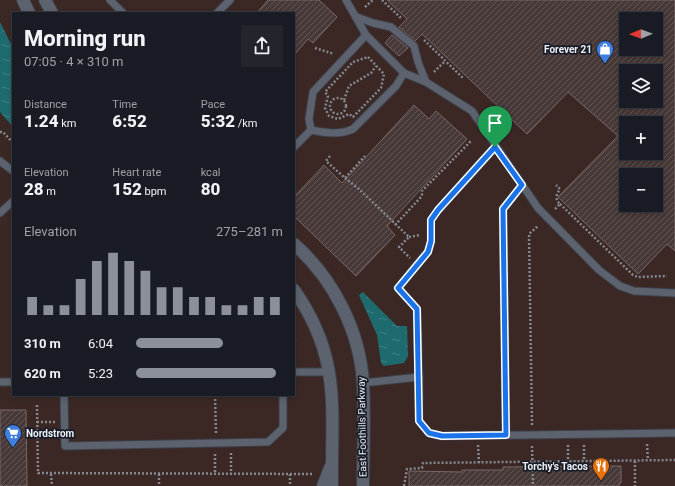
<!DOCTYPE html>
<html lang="en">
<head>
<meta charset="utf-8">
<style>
  body { margin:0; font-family:Roboto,sans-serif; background:#22252c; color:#f1f3f6; height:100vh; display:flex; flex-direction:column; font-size:15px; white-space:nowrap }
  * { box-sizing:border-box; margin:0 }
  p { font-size:13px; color:#9fa1a6 }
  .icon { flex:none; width:22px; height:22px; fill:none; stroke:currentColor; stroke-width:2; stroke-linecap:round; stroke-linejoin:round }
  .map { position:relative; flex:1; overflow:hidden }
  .sheet { position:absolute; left:12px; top:12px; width:283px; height:384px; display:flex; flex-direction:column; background:#191c24; border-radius:0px; box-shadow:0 2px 6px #0003,0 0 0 1px #373a41 }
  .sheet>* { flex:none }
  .needle { width:26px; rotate:269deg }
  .buttons { position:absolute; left:619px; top:12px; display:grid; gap:8px }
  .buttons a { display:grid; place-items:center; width:44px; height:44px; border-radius:0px; background:#191c24; box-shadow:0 2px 6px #0003,0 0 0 1px #373a41; font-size:20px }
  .pin { position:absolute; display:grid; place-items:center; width:34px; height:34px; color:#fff; margin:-41px -17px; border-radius:50% 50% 50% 0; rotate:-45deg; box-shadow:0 0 4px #0007 }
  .pin .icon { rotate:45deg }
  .round { display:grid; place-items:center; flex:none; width:42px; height:42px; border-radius:0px; background:#22252c }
  .summary { display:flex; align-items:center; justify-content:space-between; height:68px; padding:0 12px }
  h1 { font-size:22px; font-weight:800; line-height:30px }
  .figures { display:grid; grid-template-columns:repeat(3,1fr); gap:6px; height:68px; padding:4px 12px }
  .figures div { display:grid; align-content:center }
  .figures b { font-size:17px; font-weight:800 }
  .figures small { font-size:11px; font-weight:400 }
  .figures p { font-size:11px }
  .chart { height:112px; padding:8px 12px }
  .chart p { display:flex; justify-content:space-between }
  .chart svg { width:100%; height:72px; margin-top:4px; stroke:#8c9099; stroke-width:6 }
  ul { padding:0 12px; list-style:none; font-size:13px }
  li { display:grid; grid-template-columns:64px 48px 1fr; align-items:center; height:30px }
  li i { height:10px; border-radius:5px; background:#8c9099 }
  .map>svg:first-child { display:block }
  .commercial { fill:#3b2825; fill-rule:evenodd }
  .water { fill:url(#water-ripples) }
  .building { fill:url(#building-hatch); stroke:#786867; fill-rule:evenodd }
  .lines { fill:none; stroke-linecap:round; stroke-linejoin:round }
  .lane-casing { stroke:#3d4049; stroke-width:9 }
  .street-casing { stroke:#3d4049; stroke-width:14 }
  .path { stroke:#848891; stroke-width:2.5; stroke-dasharray:2 2; stroke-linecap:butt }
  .lane { stroke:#5c626e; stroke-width:7 }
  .street { stroke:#5c626e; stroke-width:12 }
  .route-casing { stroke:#fff; stroke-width:8 }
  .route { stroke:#1a73e8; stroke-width:5 }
  .labels { text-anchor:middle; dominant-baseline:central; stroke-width:3.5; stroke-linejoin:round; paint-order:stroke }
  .poi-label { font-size:10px; font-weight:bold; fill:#edf0f7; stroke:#181c26; text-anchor:end }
  .street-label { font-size:10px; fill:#edf0f7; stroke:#181c26 }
</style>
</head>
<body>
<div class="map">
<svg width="675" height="486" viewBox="0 0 675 486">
  <defs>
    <pattern id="water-ripples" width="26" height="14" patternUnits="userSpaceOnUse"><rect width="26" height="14" fill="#1e6b6f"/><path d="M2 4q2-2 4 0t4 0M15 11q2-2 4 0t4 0" fill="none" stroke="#3f8084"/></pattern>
    <pattern id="building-hatch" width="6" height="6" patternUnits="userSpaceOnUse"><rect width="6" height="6" fill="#473938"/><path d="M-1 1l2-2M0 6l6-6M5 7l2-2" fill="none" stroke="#625656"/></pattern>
  </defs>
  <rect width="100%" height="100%" fill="#212630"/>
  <path class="commercial" d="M0,0h675v486h-675zM13,13h281v382h-281zM626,19h30v30h-30zM626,71h30v30h-30zM626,123h30v30h-30zM626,175h30v30h-30z"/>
  <g class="water">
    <path d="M0,22l13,26v79l-13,-15z"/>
    <path d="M363,292l34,34h10l1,30 -4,7 -20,3 -3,-3 -4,-28 -18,-40z"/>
  </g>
  <g class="building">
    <path d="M268,0h51l18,17 -24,26 -5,-4 -14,16v-42h-37z"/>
    <path d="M387,0h288v251l-8,-7 -29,30 -80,-77 60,-61 -50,-44 -41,42 -105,-100 -7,7 -16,-14 8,-8zM626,19h30v30h-30zM626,71h30v30h-30zM626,123h30v30h-30zM626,175h30v30h-30z"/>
    <path d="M392,35l16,13 -9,8 -14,-13z"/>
    <path d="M414,105l15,14 7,-8 31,28 -80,87 8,9 -39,41 -62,-60v-19l30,-32 18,18z"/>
    <path d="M0,410h26l1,76h-27z"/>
    <path d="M621,466v17h-2v3h-210v-15l53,1v-2h41v-3z"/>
  </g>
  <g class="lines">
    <g class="lane-casing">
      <g id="lane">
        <path d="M110,0l13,13"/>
        <path d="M346,0l20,35 38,38 22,9 46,29 66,97 61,62 21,16 14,5 41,2"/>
        <path d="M217,13l13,-13"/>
        <path d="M357,17l16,6 18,4 23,19 4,16 8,20"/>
        <path d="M311,130c15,3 29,5 42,-1l43,-43 8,-13"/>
        <path d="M311,130l-2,-11 4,-27 53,-57"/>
        <path d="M294,147l17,-17"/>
        <path d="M0,161l13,10"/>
        <path d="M0,213l13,-12"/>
        <path d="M294,372h36"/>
        <path d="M419,377l-2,-68 -19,-21 30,-37 3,-10v-21l7,-10 57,-63"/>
        <path d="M0,382h13"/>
        <path d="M363,383l56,-6v44l10,12 13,3 233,-3"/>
        <path d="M64,395l1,51 203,-4 15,-14v-33"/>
        <path d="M506,435l-3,-226 19,-24"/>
      </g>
    </g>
    <g class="street-casing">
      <g id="street">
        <path d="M23,0l6,13"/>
        <path d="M45,0l7,13"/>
        <path d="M294,244c39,34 66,87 69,139 2,34 0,69 0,103"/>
        <path d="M294,290c48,68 37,119 38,196"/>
        <path d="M323,486l7,-18"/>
      </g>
    </g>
    <g class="path">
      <path d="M382,0l19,18"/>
      <path d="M365,7l8,-7"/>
      <path d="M424,40l40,39"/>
      <path d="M315,48l19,6"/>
      <path d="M368,57l16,17 -3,14 -28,29 -4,-3 -11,5 -9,-3 -4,-8 3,-12 -3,-4 28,-30z"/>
      <path d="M434,72l11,-11"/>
      <circle cx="338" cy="106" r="8"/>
      <path d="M344,100l5,-14 22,-13 5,-7"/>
      <path d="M0,132h3l10,11"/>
      <path d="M330,156l-4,5 19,17 20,-22"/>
      <path d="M345,178l14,11 50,48 -10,10 11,11"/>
      <path d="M560,204l73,71 5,2 29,-1"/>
      <path d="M555,209l5,-5c-5,-5 -4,-9 0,-15l-4,-4"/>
      <path d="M395,225l27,-29v-5l49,-50"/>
      <path d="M409,237l11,-2"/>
      <path d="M294,340l3,-1"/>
      <path d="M215,395l1,38"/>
      <path d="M37,405l1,68 274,1"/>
      <path d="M37,422h18"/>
      <path d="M532,425l-3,-191 9,-8"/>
      <path d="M647,444l1,16"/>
      <path d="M478,445l1,18"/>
      <path d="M568,445v17"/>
      <path d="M584,445v16"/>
      <path d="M532,446l1,40"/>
      <path d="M231,453v21"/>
      <path d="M215,454v20"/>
      <path d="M635,461v25"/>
      <path d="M51,474l1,12"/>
      <path d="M159,474v12"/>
      <path d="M290,474v12"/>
      <path d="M404,486l3,-17 15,-1 1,-5 252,-3"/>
    </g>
    <use href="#lane" class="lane"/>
    <use href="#street" class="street"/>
  </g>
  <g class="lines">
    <g class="route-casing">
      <path id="route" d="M495,147l27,38 -19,24 3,226 -64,1 -13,-3 -10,-12 -2,-112 -19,-21 30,-36 3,-11v-21l7,-10z"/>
    </g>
    <use href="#route" class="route"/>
  </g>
  <defs>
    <g id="shop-pin" transform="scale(0.9)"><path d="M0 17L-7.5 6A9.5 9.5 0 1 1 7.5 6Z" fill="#3f7fe0" stroke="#181c26"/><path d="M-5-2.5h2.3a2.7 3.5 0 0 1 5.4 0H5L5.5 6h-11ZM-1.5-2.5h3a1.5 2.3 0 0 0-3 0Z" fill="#fff"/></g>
    <g id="supermarket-pin" transform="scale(0.9)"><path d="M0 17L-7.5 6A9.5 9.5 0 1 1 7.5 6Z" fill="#3f7fe0" stroke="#181c26"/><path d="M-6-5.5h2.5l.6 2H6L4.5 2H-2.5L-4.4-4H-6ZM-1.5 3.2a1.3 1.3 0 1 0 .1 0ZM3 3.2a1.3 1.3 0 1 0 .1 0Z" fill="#fff"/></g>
    <g id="restaurant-pin" transform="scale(0.9)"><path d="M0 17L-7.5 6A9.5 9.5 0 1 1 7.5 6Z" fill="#e8710a" stroke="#181c26"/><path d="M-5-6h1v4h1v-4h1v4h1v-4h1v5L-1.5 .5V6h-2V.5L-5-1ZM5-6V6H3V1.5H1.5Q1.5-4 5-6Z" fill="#fff"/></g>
  </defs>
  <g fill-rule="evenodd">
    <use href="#shop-pin" x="605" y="49"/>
    <use href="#supermarket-pin" x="13" y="433"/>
    <use href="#restaurant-pin" x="601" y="466"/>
  </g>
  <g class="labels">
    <g class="poi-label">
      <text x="592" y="49">Forever 21</text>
      <text x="26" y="433" text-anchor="start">Nordstrom</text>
      <text x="588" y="466">Torchy's Tacos</text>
    </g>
    <g class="street-label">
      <text transform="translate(362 427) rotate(-91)">East Foothills Parkway</text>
    </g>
  </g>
</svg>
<div class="buttons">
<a><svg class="needle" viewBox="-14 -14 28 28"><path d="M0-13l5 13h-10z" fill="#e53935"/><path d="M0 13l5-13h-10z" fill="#9fa1a6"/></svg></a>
<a><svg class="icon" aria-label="layers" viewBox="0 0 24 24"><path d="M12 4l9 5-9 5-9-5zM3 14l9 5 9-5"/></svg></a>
<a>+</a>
<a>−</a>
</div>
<div class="pin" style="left:495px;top:147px;background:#1e9e55"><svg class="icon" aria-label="arrive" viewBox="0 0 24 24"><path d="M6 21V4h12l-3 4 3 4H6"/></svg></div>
<section class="sheet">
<div class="summary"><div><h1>Morning run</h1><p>07:05 · 4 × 310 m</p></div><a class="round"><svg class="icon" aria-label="share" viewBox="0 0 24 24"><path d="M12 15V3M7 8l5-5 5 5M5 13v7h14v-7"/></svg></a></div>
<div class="figures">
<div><p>Distance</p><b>1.24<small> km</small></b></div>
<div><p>Time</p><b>6:52</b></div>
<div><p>Pace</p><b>5:32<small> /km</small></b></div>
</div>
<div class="figures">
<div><p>Elevation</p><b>28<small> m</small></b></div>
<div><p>Heart rate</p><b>152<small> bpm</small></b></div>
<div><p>kcal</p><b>80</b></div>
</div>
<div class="chart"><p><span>Elevation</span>275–281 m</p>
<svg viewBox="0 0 160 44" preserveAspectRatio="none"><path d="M5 44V33M15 44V38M25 44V38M35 44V22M45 44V11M55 44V6M65 44V11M75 44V17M85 44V27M95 44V27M105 44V33M115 44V33M125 44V38M135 44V38M145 44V33M155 44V33"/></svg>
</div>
<ul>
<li><b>310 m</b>6:04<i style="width:59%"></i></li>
<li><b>620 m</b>5:23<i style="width:95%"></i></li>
</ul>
</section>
</div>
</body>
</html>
